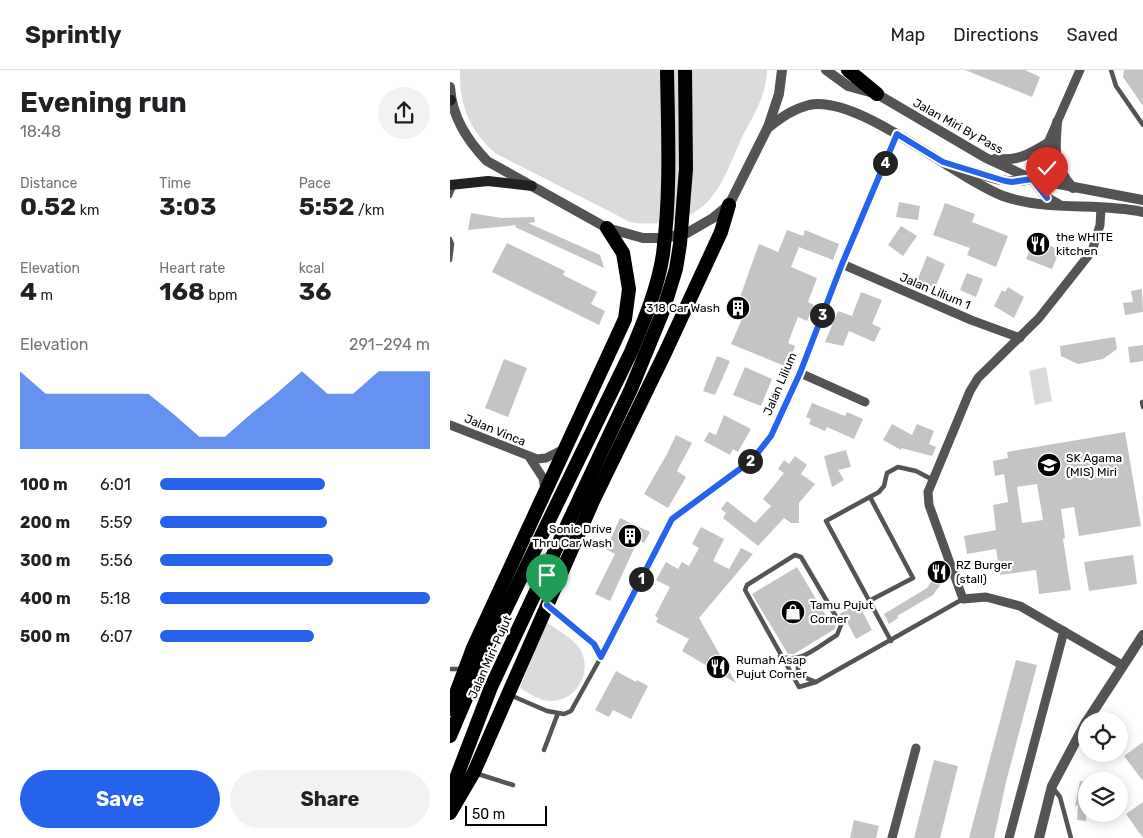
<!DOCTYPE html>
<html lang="en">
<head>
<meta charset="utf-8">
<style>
  body { margin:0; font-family:Rubik,sans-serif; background:#f2f2f2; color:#202124; height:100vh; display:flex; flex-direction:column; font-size:19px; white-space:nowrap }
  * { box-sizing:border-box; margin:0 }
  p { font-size:16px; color:#757577 }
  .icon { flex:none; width:28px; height:28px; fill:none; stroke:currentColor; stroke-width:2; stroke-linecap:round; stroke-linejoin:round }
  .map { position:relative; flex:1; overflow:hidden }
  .drawer { display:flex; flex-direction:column; background:#fff; width:450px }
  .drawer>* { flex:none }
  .buttons { position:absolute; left:628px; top:642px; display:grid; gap:10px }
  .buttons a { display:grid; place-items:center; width:50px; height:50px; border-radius:50%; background:#fff; box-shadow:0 2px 12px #0003; font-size:25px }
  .scale { position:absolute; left:15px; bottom:12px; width:82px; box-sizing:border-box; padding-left:5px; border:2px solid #000; border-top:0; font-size:14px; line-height:18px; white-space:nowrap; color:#000; -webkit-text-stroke:4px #fff; paint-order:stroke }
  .pin { position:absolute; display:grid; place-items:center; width:42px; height:42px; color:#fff; margin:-51px -21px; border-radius:50% 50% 50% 0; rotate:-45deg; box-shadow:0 0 5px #0007 }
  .pin .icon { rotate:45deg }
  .km { position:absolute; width:25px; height:25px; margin:-12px; border-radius:50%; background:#222; color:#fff; font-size:14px; line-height:25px; text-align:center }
  .round { display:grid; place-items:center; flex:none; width:52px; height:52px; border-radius:26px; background:#f2f2f2 }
  .headline { display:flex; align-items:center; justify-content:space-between; height:85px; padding:0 20px }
  h1 { font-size:28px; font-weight:700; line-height:38px }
  .figures { display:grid; grid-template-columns:repeat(3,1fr); gap:8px; height:85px; padding:5px 20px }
  .figures div { display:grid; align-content:center }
  .figures b { font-size:25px; font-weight:700 }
  .figures small { font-size:14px; font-weight:400 }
  .figures p { font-size:14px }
  .chart { height:140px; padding:10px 20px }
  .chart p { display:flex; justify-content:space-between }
  .chart svg { width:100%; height:90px; margin-top:5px; fill:#2563eb; opacity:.7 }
  .primary-button { display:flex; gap:10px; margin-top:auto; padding:10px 20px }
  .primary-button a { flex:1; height:58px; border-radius:30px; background:#2563eb; color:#fff; font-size:20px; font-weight:700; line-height:58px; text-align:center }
  .primary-button a+a { background:#f2f2f2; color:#202124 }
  ul { padding:0 20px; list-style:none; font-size:16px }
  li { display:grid; grid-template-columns:80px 60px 1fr; align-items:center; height:38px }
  li i { height:12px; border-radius:6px; background:#2563eb }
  header { display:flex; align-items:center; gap:30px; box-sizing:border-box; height:70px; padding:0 25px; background:#fff; border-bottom:1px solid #e0e0e0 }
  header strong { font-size:24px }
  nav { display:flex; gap:28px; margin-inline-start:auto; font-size:18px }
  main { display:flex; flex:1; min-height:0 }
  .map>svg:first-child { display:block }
  .green { fill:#dbdbdb }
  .building { fill:#c4c4c4; fill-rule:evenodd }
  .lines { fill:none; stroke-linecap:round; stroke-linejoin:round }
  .service { stroke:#545454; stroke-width:4.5 }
  .minor { stroke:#545454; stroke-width:9 }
  .tertiary { stroke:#545454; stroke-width:10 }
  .secondary { stroke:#212121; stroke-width:10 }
  .trunk { stroke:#000; stroke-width:14 }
  .route-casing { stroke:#fff; stroke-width:10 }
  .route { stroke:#2563eb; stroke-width:6 }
  .labels { text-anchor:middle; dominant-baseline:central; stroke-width:4.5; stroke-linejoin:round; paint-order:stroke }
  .street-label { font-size:12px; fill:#000; stroke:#fff }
  .poi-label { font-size:12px; fill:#000; stroke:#fff; text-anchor:start }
</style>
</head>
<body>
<header>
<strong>Sprintly</strong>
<nav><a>Map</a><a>Directions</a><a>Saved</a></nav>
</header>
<main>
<section class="drawer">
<div class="headline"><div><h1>Evening run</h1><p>18:48</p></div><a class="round"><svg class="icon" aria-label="share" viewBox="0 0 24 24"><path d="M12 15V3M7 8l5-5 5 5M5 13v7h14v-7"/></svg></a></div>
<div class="figures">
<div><p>Distance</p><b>0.52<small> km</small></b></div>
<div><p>Time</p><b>3:03</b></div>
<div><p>Pace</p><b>5:52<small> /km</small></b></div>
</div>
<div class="figures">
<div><p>Elevation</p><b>4<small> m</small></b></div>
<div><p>Heart rate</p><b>168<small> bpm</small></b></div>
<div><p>kcal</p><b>36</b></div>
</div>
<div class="chart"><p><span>Elevation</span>291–294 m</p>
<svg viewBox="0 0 160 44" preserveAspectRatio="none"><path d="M0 44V6L10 17L20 17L30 17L40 17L50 17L60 27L70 38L80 38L90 27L100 17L110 6L120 17L130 17L140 6L150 6L160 6V44z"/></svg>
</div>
<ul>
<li><b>100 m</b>6:01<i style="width:61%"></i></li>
<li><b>200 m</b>5:59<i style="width:62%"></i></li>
<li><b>300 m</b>5:56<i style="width:64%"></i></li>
<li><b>400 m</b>5:18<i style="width:100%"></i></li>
<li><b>500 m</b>6:07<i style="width:57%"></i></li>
</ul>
<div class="primary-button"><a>Save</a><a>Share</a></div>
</section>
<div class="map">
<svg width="693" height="768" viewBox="0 0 693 768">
  <rect width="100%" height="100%" fill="#fff"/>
  <g class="green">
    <path d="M10,0h307c0,25 -14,46 -25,67 -8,18 -17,43 -29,58 -18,26 -54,32 -83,27l-135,-69c-26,-23 -36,-49 -35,-83z"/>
    <path d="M596,297l6,34 -17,4 -6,-34z"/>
    <path d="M96,552c11,8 27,16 34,27 14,24 -5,54 -32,52 -10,-1 -19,-8 -28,-13z"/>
  </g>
  <g class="building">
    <path d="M515,0h60l15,7 -8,20z"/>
    <path d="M674,0h19v36l-20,-29z"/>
    <path d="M449,132l21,4 -2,14 -22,-3z"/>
    <path d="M495,133l30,11 -3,8 36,14 -12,31 -29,-12 3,-7 -37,-13z"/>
    <path d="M21,143l30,5 33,-1 1,5 -7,1 72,32 4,13 -89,-41 1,-2 -48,5z"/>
    <path d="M451,156l16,10 -14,20 -15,-11z"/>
    <path d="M337,160l16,6 2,-6 34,14 -6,16 -34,-13 -8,20 26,11 -9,24 6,3 -7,16 -9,-4 -10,26 7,3 -8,21 -56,-23 11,-25 -14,-5 7,-16 4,2 20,-56 19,8z"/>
    <path d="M584,169l26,11 -8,19 -26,-10z"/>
    <path d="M57,173l58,28 -2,4 34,17 -6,12 14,7 -6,14 -107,-53z"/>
    <path d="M477,186l18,8 -10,24 -18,-7z"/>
    <path d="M517,203l16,6 -7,18 -16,-7z"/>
    <path d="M558,217l16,10 -10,21 -20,-12 8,-16 3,2z"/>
    <path d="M692,219l1,23 -18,3 -2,-12 10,-1 -2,-11z"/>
    <path d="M411,222l21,8 -10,24 9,4 -7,14 -25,-11 -6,15 -18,-4 13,-31 14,5z"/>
    <path d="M665,267l2,12 -14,10 -25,5 -17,-8 -1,-10z"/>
    <path d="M693,275v16l-13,2 -2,-16z"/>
    <path d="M267,286l13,5 -15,34 -12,-4z"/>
    <path d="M54,289l23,9 -19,49 -23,-9z"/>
    <path d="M295,297l27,12 -11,27 -28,-11z"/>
    <path d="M362,333l33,13 2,-4 16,7 -9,20 -27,-12 -2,4 -16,-7 2,-5 -5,-2z"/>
    <path d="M274,345l27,14 -13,23 -5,-3 -3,6 -26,-14 5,-9 7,3z"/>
    <path d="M442,354l20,11 5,-11 17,7 -5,13 7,3 -4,9 -31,-8v2l-18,-10z"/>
    <path d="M675,362l16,94 -62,10 -5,-29 -13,2 4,29 -2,1 8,51 -32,4 -3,-24 -36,5 -4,-26 -29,5 -3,-18 32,-6 -3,-25 15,-3 -4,-28 -9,2 -2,-15 15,-3 -1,-6 11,-2zM587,414l6,36 -21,3 -5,-36z"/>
    <path d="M226,365l16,8 -15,28 9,6 -18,31 -24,-14 23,-40z"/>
    <path d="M396,380l5,17 -13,3 6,10 -12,7 -8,-31z"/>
    <path d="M345,386l12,9 -6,9 14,10 -16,19v20h-8l-7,-5 -26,28 -35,-28 3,-5 -5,-4 6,-8 28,22 16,-17 -8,-7 21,-26 -6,-4 6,-9 5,4z"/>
    <path d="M170,448l30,14 -6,11 -6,-3 -28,61 -15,-7 20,-40 -9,-5z"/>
    <path d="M251,457l23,12 -11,22 16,8 12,-21 12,6 -54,64 37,65 -54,-32 7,-12 -33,-17 2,-4 -3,-2 15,-29 -14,-7 10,-18 12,7 4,-7 7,4 10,-18 -7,-4z"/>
    <path d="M683,485l4,29 -48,7 -5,-29z"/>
    <path d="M347,497l31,52 4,-2 4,8 -1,4 -41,25h-6l-36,-60z"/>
    <path d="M485,506l8,5 -10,14 -36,21 1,2 -9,6 -5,-10 43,-26z"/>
    <path d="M408,533l14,27 -16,9 -9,-17 -2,2 -6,-10z"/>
    <path d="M566,590l21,5 -31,117 -12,56h-25z"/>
    <path d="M166,601l20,11 1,-2 11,6 -17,33 -18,-9 -4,7 -14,-7z"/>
    <path d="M693,672v39l-19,-25z"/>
    <path d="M484,690l24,6 -18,72h-26z"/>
    <path d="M630,711l6,1v39l-9,-1 1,-15 -3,1z"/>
    <path d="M693,732v36l-17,-24z"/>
    <path d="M404,750l25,6 -3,12h-26z"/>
  </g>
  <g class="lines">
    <g class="service">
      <path d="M661,0l5,16 27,39"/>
      <path d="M0,126l4,-10"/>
      <path d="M0,169l2,5 -2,16"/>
      <path d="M692,332l1,5"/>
      <path d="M419,531l44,-23 -43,-81"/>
      <path d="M441,571l-65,-120 53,-29 5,-6 3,-13 11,-6 18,4 17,9"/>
      <path d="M330,586c20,9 40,-11 57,-21l4,-10 -40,-68 -6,-2 -48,30 -2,5 54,97 17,-5 147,-83"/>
      <path d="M348,589v12l8,7 10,4"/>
      <path d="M0,599h14"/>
      <path d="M60,625l37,16 17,3 7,-3 30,-54 -6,-13 -45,-37"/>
      <path d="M94,680l14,-37"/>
      <path d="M25,703l38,12"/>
      <path d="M603,718l7,9 11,41"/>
    </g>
    <g class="minor">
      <path d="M582,109l48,-109"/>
      <path d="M651,138l-1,17 -8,26 -53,67 -61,60 -8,13 -37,89 -5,12 1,13 34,94 23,-2 34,9 102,59"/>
      <path d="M392,194l129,56 49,18"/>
      <path d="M350,303l65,29"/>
      <path d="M0,355l87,34 9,-1 18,-9"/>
      <path d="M80,388l13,20 2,11"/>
      <path d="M151,587l71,-138 80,-59 19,-24 29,-63 42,-109 55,-130"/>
      <path d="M442,768l24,-90"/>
      <path d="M559,768l55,-207"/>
    </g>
    <g class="tertiary">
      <path d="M376,0l22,16 29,8 109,64 46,21 111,21"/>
      <path d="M0,17c2,30 17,53 37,74l120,67 36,10h21l23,-5 26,-15 16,-13 39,-78 11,-33 3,-24"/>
      <path d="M607,52c-2,29 -5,43 16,66"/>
      <path d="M319,57c13,-10 24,-18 40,-22 49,-11 146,73 194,91 45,16 94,6 140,16"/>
      <path d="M545,89c23,2 33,-4 53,-16"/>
      <path d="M505,96c29,8 45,20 77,13"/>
      <path d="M582,109l15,19 11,6"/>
      <path d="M637,651l56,-86"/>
      <path d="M589,768l13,-52 34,-64"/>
    </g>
    <g class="secondary">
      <path d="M0,31l1,-1"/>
      <path d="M0,115l38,-4 44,5"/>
    </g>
    <g class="trunk">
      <path d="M398,0l29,24"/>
      <path d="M0,639l23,-61 152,-329 4,-30 -6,-36 -16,-25"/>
      <path d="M0,666l42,-99 139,-285c13,-31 27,-64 32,-98 8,-61 5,-123 4,-184"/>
      <path d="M0,724l41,-107 140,-298 32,-78 13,-42 4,-25 6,-75 -1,-99"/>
      <path d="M0,743l24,-41 119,-271 72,-148 56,-121 8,-27"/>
    </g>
  </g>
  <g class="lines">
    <g class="route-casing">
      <path id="route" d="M97,535l47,39 7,13 71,-138 80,-59 19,-24 29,-63 42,-109 55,-130 46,28 62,19 7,1 20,-3 15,19"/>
    </g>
    <use href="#route" class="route"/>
  </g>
  <defs>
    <g id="restaurant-disc" transform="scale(1.25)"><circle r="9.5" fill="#000" stroke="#fff"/><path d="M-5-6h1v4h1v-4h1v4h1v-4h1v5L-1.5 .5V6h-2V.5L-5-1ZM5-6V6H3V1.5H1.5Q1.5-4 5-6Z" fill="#fff"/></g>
    <g id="building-disc" transform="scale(1.25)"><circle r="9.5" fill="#000" stroke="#fff"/><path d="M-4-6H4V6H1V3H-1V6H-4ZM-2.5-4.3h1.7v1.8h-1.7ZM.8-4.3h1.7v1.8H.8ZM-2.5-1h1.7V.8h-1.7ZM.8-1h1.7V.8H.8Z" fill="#fff"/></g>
    <g id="school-disc" transform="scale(1.25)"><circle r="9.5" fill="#000" stroke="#fff"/><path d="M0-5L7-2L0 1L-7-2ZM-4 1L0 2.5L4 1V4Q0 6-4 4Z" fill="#fff"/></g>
    <g id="shop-disc" transform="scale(1.25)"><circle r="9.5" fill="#000" stroke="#fff"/><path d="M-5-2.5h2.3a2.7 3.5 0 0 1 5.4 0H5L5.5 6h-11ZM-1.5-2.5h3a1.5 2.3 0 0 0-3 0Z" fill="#fff"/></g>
  </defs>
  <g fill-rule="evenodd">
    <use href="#restaurant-disc" x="588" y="174"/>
    <use href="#building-disc" x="288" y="238"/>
    <use href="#school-disc" x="599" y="395"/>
    <use href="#building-disc" x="180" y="466"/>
    <use href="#restaurant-disc" x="489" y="502"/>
    <use href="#shop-disc" x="343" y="542"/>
    <use href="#restaurant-disc" x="268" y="597"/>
  </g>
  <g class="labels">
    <g class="street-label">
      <text transform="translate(508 56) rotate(29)">Jalan Miri By Pass</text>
      <text transform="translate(485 221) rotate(23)">Jalan Lilium 1</text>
      <text transform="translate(330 314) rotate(-67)">Jalan Lilium</text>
      <text transform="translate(45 360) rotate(22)">Jalan Vinca</text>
      <text transform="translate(40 587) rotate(-66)">Jalan Miri-Pujut</text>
    </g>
    <g class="poi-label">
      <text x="606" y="167">the WHITE<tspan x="606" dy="14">kitchen</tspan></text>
      <text x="270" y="238" text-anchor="end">318 Car Wash</text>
      <text x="616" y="388">SK Agama<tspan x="616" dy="14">(MIS) Miri</tspan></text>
      <text x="162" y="459" text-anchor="end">Sonic Drive<tspan x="162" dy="14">Thru Car Wash</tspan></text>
      <text x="506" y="495">RZ Burger<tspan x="506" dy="14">(stall)</tspan></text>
      <text x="360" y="535">Tamu Pujut<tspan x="360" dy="14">Corner</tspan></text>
      <text x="286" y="590">Rumah Asap<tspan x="286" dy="14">Pujut Corner</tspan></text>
    </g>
  </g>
</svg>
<div class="buttons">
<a><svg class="icon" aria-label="locate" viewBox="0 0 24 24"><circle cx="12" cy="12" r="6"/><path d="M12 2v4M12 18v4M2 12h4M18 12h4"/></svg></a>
<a><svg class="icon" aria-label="layers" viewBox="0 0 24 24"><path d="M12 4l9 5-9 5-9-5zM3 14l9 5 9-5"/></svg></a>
</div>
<div class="scale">50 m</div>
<div class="pin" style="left:97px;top:535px;background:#1e9e55"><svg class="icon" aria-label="arrive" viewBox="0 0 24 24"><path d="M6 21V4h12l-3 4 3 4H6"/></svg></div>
<div class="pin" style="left:597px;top:128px;background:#d93025"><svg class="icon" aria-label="check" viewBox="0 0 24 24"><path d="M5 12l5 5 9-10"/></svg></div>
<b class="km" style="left:191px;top:509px">1</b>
<b class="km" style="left:300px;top:391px">2</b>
<b class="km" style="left:372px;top:245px">3</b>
<b class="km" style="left:435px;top:93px">4</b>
</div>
</main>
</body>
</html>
